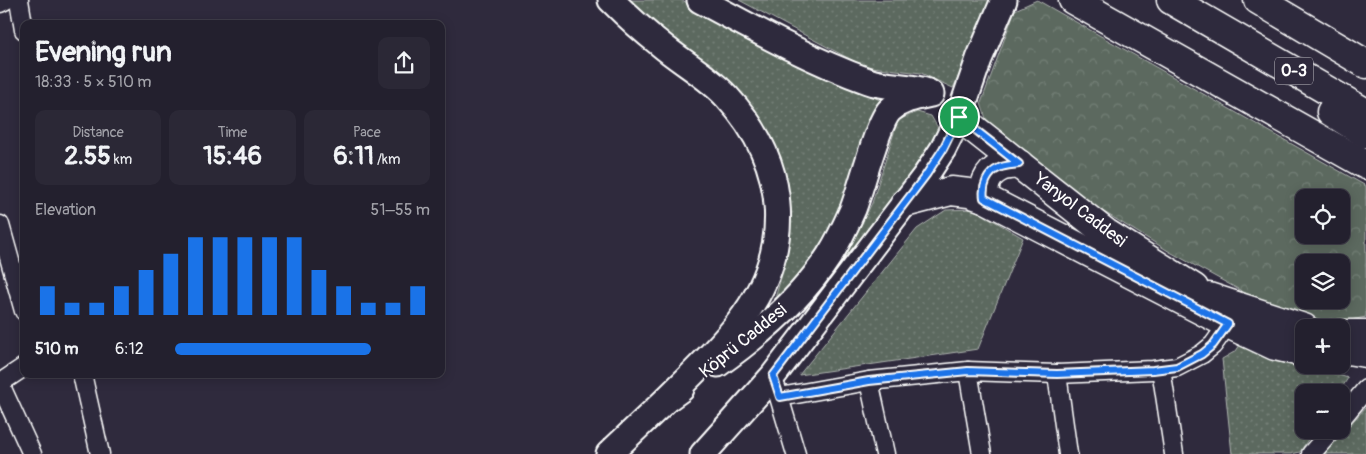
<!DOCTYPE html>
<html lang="en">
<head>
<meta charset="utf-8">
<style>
  body { margin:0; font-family:Pangolin,sans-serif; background:#2b2836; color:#f1f3f6; height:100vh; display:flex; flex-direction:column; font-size:19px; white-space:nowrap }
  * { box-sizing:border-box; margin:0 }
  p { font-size:16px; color:#a3a3aa }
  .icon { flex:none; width:28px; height:28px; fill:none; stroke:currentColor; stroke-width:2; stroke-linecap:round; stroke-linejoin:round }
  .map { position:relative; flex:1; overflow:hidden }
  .panel { position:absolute; left:20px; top:20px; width:425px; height:358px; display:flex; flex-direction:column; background:#23202e; border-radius:10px; box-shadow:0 2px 12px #0003,0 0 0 1px #403e4a }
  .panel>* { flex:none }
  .tools { position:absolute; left:1295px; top:189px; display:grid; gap:10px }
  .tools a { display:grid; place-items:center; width:55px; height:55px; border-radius:10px; background:#23202e; box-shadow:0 2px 12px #0003,0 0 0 1px #403e4a; font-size:25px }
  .pin { position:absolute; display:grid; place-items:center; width:42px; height:42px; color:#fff; margin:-21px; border:2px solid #fff; border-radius:50%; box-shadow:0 1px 5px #0007 }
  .round { display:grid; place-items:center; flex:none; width:52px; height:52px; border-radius:10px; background:#2b2836 }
  .head { display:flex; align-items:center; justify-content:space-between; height:85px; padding:0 15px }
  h1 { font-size:28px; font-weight:700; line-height:38px }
  .figures { display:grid; grid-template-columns:repeat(3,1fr); gap:8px; height:85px; padding:5px 15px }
  .figures div { display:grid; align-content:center; border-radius:10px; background:#2b2836; text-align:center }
  .figures b { font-size:25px; font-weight:700 }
  .figures small { font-size:14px; font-weight:400 }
  .figures p { font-size:14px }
  .chart { height:140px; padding:10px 15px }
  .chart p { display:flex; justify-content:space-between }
  .chart svg { width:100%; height:90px; margin-top:5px; stroke:#1a73e8; stroke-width:6 }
  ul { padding:0 15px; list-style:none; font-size:16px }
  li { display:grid; grid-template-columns:80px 60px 1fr; align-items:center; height:38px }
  li i { height:12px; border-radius:6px; background:#1a73e8 }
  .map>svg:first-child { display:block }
  .grass { fill:url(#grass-dots); stroke:#aeb4af }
  .forest { fill:url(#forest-crowns); stroke:#aeb4af; fill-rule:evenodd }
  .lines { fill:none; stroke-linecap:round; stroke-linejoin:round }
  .minor-casing { stroke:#fff; stroke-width:21 }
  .secondary-casing { stroke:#fff; stroke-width:29 }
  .primary-casing { stroke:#fff; stroke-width:31 }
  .motorway-casing { stroke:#fff; stroke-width:31 }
  .minor { stroke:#2f2a3d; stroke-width:18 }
  .secondary { stroke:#2f2a3d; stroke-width:25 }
  .primary { stroke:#2f2a3d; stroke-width:28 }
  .motorway { stroke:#2f2a3d; stroke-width:28 }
  .route-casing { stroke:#fff; stroke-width:10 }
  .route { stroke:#1a73e8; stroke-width:6 }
  .labels { text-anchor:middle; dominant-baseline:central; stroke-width:4.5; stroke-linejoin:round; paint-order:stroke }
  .shield { fill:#2f2a3d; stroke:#c1bfc5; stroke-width:1 }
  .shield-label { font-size:16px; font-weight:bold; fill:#fff }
  .street-label { font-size:18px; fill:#fff; stroke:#2f2a3d }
</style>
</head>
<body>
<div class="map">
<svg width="1366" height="454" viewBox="0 0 1366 454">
  <defs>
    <pattern id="grass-dots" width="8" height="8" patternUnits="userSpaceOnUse" patternTransform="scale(1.25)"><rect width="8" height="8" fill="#5c695f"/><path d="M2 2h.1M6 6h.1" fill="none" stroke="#748077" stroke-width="1.8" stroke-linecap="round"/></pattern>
    <pattern id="forest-crowns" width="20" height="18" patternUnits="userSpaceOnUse" patternTransform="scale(1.25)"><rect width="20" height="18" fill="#5c695f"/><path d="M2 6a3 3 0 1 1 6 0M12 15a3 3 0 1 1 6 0" fill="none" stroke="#748077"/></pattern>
  </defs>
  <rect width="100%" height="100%" fill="#2f2a3d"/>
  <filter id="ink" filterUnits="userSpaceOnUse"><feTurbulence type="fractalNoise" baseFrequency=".02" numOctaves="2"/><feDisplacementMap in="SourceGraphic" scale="10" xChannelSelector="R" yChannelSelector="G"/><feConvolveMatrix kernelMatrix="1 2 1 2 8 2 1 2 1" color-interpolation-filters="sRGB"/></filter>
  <g filter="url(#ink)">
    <g class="grass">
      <path d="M626,0h56l89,49 111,52 -43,120 -25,43 -41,41 13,-44 1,-82 -26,-58 -48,-56 -71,-48z"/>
      <path d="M739,0h257l-43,88 -32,-15 -58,-7z"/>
      <path d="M917,112l14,4 7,12 -6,14 -52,73 -37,46 29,-58 26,-83z"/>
      <path d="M974,209l49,29 -45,111 -179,26 118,-146 29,-19z"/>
      <path d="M1240,345l108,33 -9,14h-35v38h10l-14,22 -8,2h-60l-10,-95 14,-8z"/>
      <path d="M1366,407v47h-43z"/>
    </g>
    <path class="forest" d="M1037,0l329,186v131l-31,6 -64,-16 -101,-55 -99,-60 -84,-70 -6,-19 34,-93zM1304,198h37v37h-37zM1304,262h37v38h-37z"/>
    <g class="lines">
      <g class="minor-casing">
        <g id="minor">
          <path d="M19,0l5,30"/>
          <path d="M0,3l6,-3"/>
          <path d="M0,225l24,86"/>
          <path d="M1161,369l13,85"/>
          <path d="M968,371l14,83"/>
          <path d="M82,374l18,80"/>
          <path d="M1057,374l11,80"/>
          <path d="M869,381l16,73"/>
          <path d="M0,383l24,-16"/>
          <path d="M0,384l32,70"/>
          <path d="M776,387l20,67"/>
          <path d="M780,397l89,-16 99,-10 89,3 96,-4 24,-3 25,-13 11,-9 15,-21"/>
          <path d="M1341,419l25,-30"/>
          <path d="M1311,454l21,-24"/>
        </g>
      </g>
      <g class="secondary-casing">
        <g id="secondary">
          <path d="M611,0c15,15 31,30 48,43 22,19 49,33 68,54 63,68 68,156 10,228 -21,27 -46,50 -70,74"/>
          <path d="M700,0c54,29 110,60 168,81 19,7 41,4 60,11"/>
          <path d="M718,364c41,-29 83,-65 111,-108 9,-14 17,-31 24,-47 8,-20 25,-88 37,-99 12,-11 26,-13 41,-16"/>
          <path d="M609,454l58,-55 14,-10"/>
          <path d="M703,454l70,-78 153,-201 17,-26 16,-32 20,-58 25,-59"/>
        </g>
      </g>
      <g class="primary-casing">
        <g id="primary">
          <path d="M959,117l147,116 88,55"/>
          <path d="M984,198c-1,-11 3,-25 15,-30 5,-3 14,-3 20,-4"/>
          <path d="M905,203l46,-12 18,2 15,5 244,126 47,22 29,7"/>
          <path d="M1341,349l25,4"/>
        </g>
      </g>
      <g class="motorway-casing">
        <g id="motorway">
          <path d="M1073,0l293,165"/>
          <path d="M1171,0l195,113"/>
          <path d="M1258,0l108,64"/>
          <path d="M1331,112l35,22"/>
          <path d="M1209,297l95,31"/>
          <path d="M1341,334h25"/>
        </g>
      </g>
      <use href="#minor" class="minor"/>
      <use href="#secondary" class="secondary"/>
      <use href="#primary" class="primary"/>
      <use href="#motorway" class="motorway"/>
    </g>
  </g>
  <g class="lines" filter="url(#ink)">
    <g class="route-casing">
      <path id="route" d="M959,117l60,47c-6,1 -15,1 -20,4 -12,5 -17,19 -15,30l244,126 -15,21 -11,9 -25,13 -24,3 -96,4 -89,-3 -99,10 -89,16 -7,-21 153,-201 17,-26z"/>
    </g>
    <use href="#route" class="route"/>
  </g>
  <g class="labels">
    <rect class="shield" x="1275" y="57.5" width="38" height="27" rx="4"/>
    <g class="shield-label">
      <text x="1294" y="71">O-3</text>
    </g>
    <g class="street-label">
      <text transform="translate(1080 210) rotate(37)">Yanyol Caddesi</text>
      <text transform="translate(743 341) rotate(-39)">Köprü Caddesi</text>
    </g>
  </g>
</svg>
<div class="tools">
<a><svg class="icon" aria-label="locate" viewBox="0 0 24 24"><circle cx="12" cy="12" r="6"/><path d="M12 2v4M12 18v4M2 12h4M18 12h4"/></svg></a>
<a><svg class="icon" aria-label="layers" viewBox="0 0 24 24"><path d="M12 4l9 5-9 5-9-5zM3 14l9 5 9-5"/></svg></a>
<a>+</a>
<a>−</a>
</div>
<div class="pin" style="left:959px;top:117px;background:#1e9e55"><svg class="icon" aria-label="arrive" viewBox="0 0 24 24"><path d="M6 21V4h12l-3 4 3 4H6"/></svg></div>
<section class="panel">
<div class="head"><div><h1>Evening run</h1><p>18:33 · 5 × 510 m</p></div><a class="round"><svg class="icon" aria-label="share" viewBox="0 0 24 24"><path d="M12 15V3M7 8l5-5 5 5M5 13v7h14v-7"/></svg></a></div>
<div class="figures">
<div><p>Distance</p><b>2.55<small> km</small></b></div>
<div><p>Time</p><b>15:46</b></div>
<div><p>Pace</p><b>6:11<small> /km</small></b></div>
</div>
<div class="chart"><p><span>Elevation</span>51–55 m</p>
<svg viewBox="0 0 160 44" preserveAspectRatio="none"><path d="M5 44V30M15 44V38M25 44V38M35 44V30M45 44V22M55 44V14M65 44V6M75 44V6M85 44V6M95 44V6M105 44V6M115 44V22M125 44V30M135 44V38M145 44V38M155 44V30"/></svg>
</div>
<ul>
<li><b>510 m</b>6:12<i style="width:77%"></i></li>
</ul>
</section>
</div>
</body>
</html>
